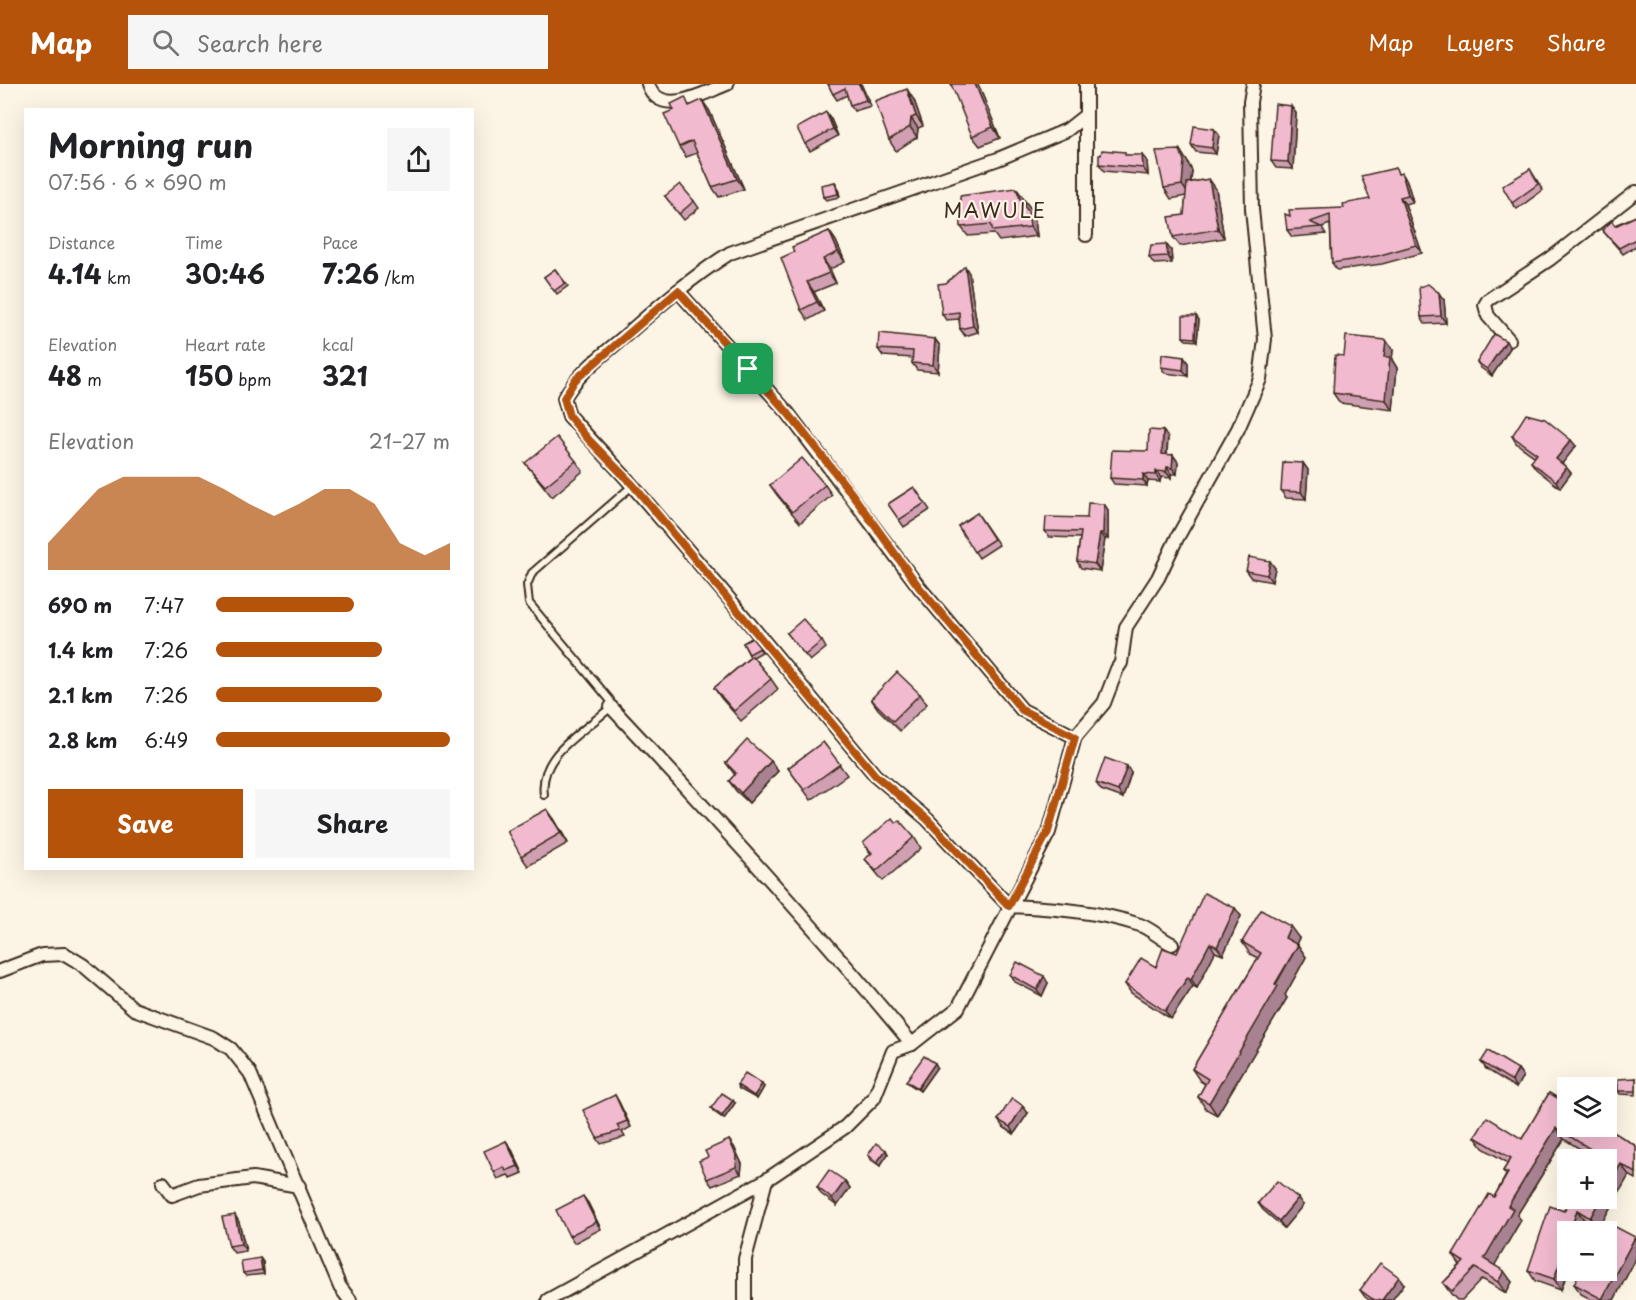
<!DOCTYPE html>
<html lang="en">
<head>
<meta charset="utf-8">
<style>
  body { margin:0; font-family:"Playpen Sans",sans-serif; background:#f6f6f6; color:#202124; height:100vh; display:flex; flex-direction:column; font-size:22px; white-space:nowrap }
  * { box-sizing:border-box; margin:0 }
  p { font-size:20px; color:#757577 }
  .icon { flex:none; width:33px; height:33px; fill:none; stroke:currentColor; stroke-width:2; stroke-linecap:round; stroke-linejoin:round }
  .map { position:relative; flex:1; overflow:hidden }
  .details { position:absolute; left:24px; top:24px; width:450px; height:762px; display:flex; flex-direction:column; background:#fff; border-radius:0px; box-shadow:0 6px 24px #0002 }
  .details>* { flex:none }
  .buttons { position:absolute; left:1557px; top:993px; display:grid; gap:12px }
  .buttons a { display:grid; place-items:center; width:60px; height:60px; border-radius:0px; background:#fff; box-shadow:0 6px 24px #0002; font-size:30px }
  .pin { position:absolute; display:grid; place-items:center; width:51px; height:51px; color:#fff; margin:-26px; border-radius:12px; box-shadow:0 3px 9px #0006 }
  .round { display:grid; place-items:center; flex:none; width:63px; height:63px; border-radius:0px; background:#f6f6f6 }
  .head { display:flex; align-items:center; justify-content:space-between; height:102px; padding:0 24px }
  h1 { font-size:33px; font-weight:700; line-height:45px }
  .figures { display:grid; grid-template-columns:repeat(3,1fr); gap:9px; height:102px; padding:6px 24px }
  .figures div { display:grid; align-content:center }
  .figures b { font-size:26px; font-weight:700 }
  .figures small { font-size:16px; font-weight:400 }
  .figures p { font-size:16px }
  .chart { height:168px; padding:12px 24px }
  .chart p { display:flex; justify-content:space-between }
  .chart svg { width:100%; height:108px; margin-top:6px; fill:#b45309; opacity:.7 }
  .primary-button { display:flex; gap:12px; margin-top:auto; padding:12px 24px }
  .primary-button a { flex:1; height:69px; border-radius:0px; background:#b45309; color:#fff; font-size:24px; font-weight:700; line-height:69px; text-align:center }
  .primary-button a+a { background:#f6f6f6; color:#202124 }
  ul { padding:0 24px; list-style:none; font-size:20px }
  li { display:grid; grid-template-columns:96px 72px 1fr; align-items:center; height:45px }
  li i { height:15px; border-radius:8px; background:#b45309 }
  header { display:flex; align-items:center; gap:36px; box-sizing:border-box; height:84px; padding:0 30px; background:#b45309; color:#fff }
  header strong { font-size:28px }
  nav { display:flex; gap:33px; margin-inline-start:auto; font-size:21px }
  .search { width:420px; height:54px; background:#f6f6f6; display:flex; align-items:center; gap:15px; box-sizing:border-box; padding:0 21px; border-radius:0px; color:#757577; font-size:22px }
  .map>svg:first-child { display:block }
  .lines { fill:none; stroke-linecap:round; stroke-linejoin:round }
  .lane-casing { stroke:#3b2a1e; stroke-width:10 }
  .street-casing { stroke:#3b2a1e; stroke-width:16 }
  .lane { stroke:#fcf5e5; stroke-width:6 }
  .street { stroke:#fcf5e5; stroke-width:12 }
  .wall { fill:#d0a0b2; stroke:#3b2a1e; stroke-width:1.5 }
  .shaded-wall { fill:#a98291; stroke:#3b2a1e; stroke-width:1.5 }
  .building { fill:#f2bacf; stroke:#3b2a1e; stroke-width:1.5 }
  .route-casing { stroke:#fff; stroke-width:12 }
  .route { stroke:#b45309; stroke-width:8 }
  .labels { text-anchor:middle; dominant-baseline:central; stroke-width:4.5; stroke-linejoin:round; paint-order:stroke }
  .quarter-label { font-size:20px; letter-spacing:1.5px; fill:#3b2a1e; stroke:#fcf5e5 }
</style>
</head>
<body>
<header>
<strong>Map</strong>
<div class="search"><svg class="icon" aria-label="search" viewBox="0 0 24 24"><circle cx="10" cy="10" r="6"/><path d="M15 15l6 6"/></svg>Search here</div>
<nav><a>Map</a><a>Layers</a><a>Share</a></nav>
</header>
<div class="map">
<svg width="1636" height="1216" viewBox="0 0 1636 1216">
  <rect width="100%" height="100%" fill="#fcf5e5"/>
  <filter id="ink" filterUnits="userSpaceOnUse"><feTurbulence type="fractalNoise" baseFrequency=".0167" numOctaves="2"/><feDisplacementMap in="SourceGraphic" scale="12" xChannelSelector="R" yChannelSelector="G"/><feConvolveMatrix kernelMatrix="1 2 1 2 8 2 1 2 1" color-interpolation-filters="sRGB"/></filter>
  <g filter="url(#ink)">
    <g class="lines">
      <g class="lane-casing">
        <path id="lane" d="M544,711c-6,-41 40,-63 67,-88l-1,-7 -81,-97 -2,-18 5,-12 100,-87"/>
      </g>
      <g class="street-casing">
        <g id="street">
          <path d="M648,0c12,35 55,9 79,0"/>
          <path d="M1086,31l-19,15 -69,29 -268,94c-38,24 -71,53 -105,83 -22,19 -46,36 -61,62l5,18 56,61 100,117 150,181 52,44 82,87c43,2 89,5 131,19 11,4 21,14 32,19"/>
          <path d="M1086,151v-151"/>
          <path d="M678,207l110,122 131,174 103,123 53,27"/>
          <path d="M1509,256l-21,-24 -3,-11 3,-5 62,-41 86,-67"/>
          <path d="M611,623c103,110 205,221 301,337"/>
          <path d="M0,887l42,-16 23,-1 18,11 51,44 80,29 17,11 19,24 90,214 10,13"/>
          <path d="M163,1099l9,12 27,-10 54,-7 46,8"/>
          <path d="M548,1216l218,-120 79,-53 29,-29 19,-47 19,-7 46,-36 91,-176 26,-95 29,-34 13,-34 4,-6 5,-36 32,-49 19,-40 61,-109 22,-50 5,-40 -13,-130 -2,-107 3,-18"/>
          <path d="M745,1216v-41l21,-79"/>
        </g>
      </g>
      <use href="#lane" class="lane"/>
      <use href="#street" class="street"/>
    </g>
    <g class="wall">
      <path d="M828,0h33l10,22 -17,5 -4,-6 -3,-10 -10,5 -4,-6z"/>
      <path d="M978,0l22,54 -20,8 -8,-10z"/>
      <path d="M914,16l9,26 -5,2 -1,9 -21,14 -7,-11z"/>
      <path d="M690,21l19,5 35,79 -25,8 -7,-10 -15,-34 -11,4 -7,-10z"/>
      <path d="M826,28l5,7 7,17 -28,15 -5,-7z"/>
      <path d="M1296,29l-3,56 -17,-1 -5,-7z"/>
      <path d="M1214,45l5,6 -3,19 -20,-2 -5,-7z"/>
      <path d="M1128,71l19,6 1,14 -44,-4 -5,-7z"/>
      <path d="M1187,77l5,10 -1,11 18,-3 7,10 8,49 -44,8 -7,-9 11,-22 2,-19 -15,3 -7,-11z"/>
      <path d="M1530,85l13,21 -26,19 -5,-6z"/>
      <path d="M1401,90l6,7 6,21 -8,2 17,49 -40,11 -45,6 -5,-7 -2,-39 -8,3 4,7 -34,3 -5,-7 3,-14 54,-8 26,-9z"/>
      <path d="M835,98l2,3 3,12 -14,3 -3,-3z"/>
      <path d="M1016,104l8,13 8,9 -1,5 4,5 2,16 -38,5 -5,-7 -26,2 -7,-9z"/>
      <path d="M665,112l29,5 5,7 -15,12z"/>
      <path d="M1636,132v30l-13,8 -21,-24z"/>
      <path d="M829,147l7,10 9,21 -15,7 6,14 -22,9 10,19 -16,9 -7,-10 -7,-58z"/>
      <path d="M1171,166l1,13 -18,1 -5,-7z"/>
      <path d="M555,185l13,17 -11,8 -13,-17z"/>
      <path d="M969,189l9,59 -13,4 -5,-7 -1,-10 -13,1 -4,-6 4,-31z"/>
      <path d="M1444,216l2,23 -21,1 -4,-7z"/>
      <path d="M1196,232l3,4 -2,21 -11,-1 -3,-3z"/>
      <path d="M935,255l5,7 -2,26 -21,-2 -5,-7 1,-5 -30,-2 -5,-7z"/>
      <path d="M1510,264l-18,28 -11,-8 -4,-6z"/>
      <path d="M1393,266l-1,10 5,8 -4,42 -53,-7 -7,-10 11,-37z"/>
      <path d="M1188,279v13l-23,-3 -4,-6z"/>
      <path d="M1163,347l5,6 -1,18h6l5,7 -1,12h-6v4l-10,-1 -1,5 -12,-1 -1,5 -33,-2 -4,-6 38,-27z"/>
      <path d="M1512,352l64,10 -14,17 9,10 -11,15 -24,-19 -5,-7 4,-5 -19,-14z"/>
      <path d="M576,377l7,10 -31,26 -27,-34z"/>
      <path d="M1303,379l5,7 -2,29 -20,-1 -5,-7z"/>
      <path d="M770,401h55l7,10 -32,28 -23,-28z"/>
      <path d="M914,403l16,23 -26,17 -16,-23z"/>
      <path d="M1104,420l4,6v29h-3l-5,32 -19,-3 -4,-7 3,-23 -31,-1 -4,-6 42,-13z"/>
      <path d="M977,429l22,32 -20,13 -21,-32z"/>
      <path d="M1275,484l-3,14 -21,-4 -5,-7z"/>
      <path d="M787,549l35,8 4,7 -16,13z"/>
      <path d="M752,554l10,14 -9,5 18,22 7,10 -37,32 -20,-23 -7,-10 36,-31 -7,-14z"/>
      <path d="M920,610l7,10 -27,27 -22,-22 -7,-10z"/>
      <path d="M823,658l24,33 -36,25 -23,-32z"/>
      <path d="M726,679l52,8 -29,32 -13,-12 -7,-10 6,-6z"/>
      <path d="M1131,689l-8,25 -22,-8 -5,-7z"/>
      <path d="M554,735l14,24 -40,23 -7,-10z"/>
      <path d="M896,739l18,14 7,11 -38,33 -18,-22 6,-5 -8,-11z"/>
      <path d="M1235,824l6,8 -18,39 -8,-3 -18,36 -4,-2 -22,33 -40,-26 -6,-9 52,-31z"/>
      <path d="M1299,854l-3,6 2,1 8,12 -21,38 2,3 -70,117 -11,-6 -8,-12 7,-13 -5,-3 -8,-12 66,-111 -8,-4 -8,-12z"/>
      <path d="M1010,891l38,8 -6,13 -27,-14z"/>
      <path d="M1481,978l37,7 5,7 -7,12 -30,-19z"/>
      <path d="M935,979l2,4 -17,24 -11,-7 -3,-3z"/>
      <path d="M1636,994v17l-16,-1 -2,-3z"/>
      <path d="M737,1001l27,2 -7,12 -18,-10z"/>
      <path d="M1549,1009l87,53v33l-7,-4 -31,54 -13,-8 -24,69 -26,-9 -7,-11 67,-112 -31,-19 -47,76 4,5 -27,45 18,17 -6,11 -24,-14 -20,21h-5l-6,-6 -8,-11 17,-18 -7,-10 41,-58 12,-22 -3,-4 5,-8 -25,-15 -8,-11 47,2z"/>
      <path d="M615,1011l4,7 12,25 -9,5 3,5 -24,7 -4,-6z"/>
      <path d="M735,1019l-11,16 -10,-7 -3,-4z"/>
      <path d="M1028,1029l-14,21 -11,-7 -5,-7z"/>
      <path d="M729,1056l5,7 8,17 -1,10 -29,12 -5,-7 1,-22z"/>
      <path d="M506,1057l5,7 12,25 -12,5 -3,-3 -10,4 -4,-7z"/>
      <path d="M886,1066l2,4 -8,12 -10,-7 -2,-4z"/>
      <path d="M845,1097l5,7 -13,18 -16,-12 -4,-7z"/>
      <path d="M588,1119l13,26 -27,14 -5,-7z"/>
      <path d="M1258,1119l45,2 -19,23 -21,-18z"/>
      <path d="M235,1131l4,7 7,29 -12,2 -5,-7z"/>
      <path d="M1635,1153l1,2v19l-22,42h-22l-11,-6 -7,-10z"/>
      <path d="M260,1174l3,4 1,12 -18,2 -3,-3z"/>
      <path d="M1404,1200l-12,16h-23l-4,-3 -5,-7z"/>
    </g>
    <g class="shaded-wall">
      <path d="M859,0h2l10,22 -5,-6z"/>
      <path d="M975,0h3l22,54 -7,-11z"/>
      <path d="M907,5l7,11 9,26 -7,-10z"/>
      <path d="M702,16l7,10 35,79 -7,-10z"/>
      <path d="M1291,22l5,7 -3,56 -5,-7z"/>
      <path d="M826,28l5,7 7,17 -5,-7z"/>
      <path d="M911,34l7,10 -1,9 -7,-10z"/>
      <path d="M1214,45l5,6 -3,19 -4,-6z"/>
      <path d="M1180,66l7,11 5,10 -3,24 -7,-10z"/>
      <path d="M1142,71l5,6 1,14 -5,-7z"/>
      <path d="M1402,89l5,8 6,21 -5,-7z"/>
      <path d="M1209,95l7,10 8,49 -6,-9z"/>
      <path d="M835,98l2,3 3,12 -2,-3z"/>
      <path d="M1016,104l7,9 2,6v-2l7,9 -1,5 4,5 2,16 -7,-9z"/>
      <path d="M1400,113l5,7 17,49 -6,-8z"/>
      <path d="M829,147l7,10 9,21 -7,-10z"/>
      <path d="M1166,160l5,6 1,13 -4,-7z"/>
      <path d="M823,175l7,10 6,14 -7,-10z"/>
      <path d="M965,182l4,7 9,59 -5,-6z"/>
      <path d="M807,198l7,10 10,19 -7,-9z"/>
      <path d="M1439,209l5,7 2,23 -5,-7z"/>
      <path d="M1196,232l3,4 -2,21 -2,-3z"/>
      <path d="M935,255l5,7 -2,26 -5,-7z"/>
      <path d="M1386,256l7,10 -1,10 5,8 -4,42 -7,-10 -2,-43z"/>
      <path d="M1506,257l4,7 -18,28 -5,-7z"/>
      <path d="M1184,273l4,6v13l-5,-6z"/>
      <path d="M1163,347l5,6 -2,24 -4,-7z"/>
      <path d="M1571,356l5,6 -15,19 -5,-6z"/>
      <path d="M1173,371l5,7 -1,12 -5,-6z"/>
      <path d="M1303,379l5,7 -2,29 -5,-7z"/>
      <path d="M1167,383l4,7v4l-5,-6z"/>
      <path d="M1566,383l5,6 -11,15 -4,-7z"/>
      <path d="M1156,387l5,6 -1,5 -4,-7z"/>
      <path d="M1143,390l5,7 -1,5 -4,-6z"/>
      <path d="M1104,420l4,6v29l-5,-6z"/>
      <path d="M1100,449l5,6 -5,32 -5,-7z"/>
      <path d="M1270,477l5,7 -3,14 -5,-7z"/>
      <path d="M771,677l7,10 -29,32 -8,-10z"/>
      <path d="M1127,682l4,7 -8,25 -5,-7z"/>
      <path d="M547,725l7,10 14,24 -7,-10z"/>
      <path d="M1235,824l6,8 -18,39 -6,-8z"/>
      <path d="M1290,842l9,12 -6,12 -8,-12z"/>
      <path d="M1210,859l5,9 -18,36 -6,-9z"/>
      <path d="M1298,861l8,12 -21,38 2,3 -70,117 -8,-12z"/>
      <path d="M1044,892l4,7 -6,13 -5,-6z"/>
      <path d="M1188,893l5,9 -22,33 -6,-8z"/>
      <path d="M935,979l2,4 -17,24 -2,-3z"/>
      <path d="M1518,985l5,7 -7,12 -4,-7z"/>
      <path d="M762,1000l2,3 -7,12 -3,-3z"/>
      <path d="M615,1011l4,7 12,25 -4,-6z"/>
      <path d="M733,1016l2,3 -11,16 -2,-3z"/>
      <path d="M1023,1022l5,7 -14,21 -4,-7z"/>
      <path d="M1556,1044l8,11 -47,76 4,5 -29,50 -8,-11 24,-53z"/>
      <path d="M729,1056l5,7 8,17 -1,10 -5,-7z"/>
      <path d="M506,1057l5,7 12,25 -5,-7z"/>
      <path d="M886,1066l2,4 -8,12 -3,-4z"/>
      <path d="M1621,1080l8,11 -31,54 -8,-11 11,-20h5v-9z"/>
      <path d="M845,1097l5,7 -13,18 -5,-7z"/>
      <path d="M583,1112l5,7 13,26 -5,-7z"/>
      <path d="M1298,1114l5,7 -19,23 -5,-7z"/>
      <path d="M1577,1126l8,11 -3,11h-12z"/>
      <path d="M235,1131l4,7 7,29 -5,-7z"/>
      <path d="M1635,1153l1,2v19l-22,42h-11l-1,-1z"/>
      <path d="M1568,1155v31l-7,20 -7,-11z"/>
      <path d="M260,1174l3,4 1,12 -2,-4z"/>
      <path d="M1504,1187l8,11 -6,11 -8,-11z"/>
      <path d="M1399,1193l5,7 -12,16h-10z"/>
    </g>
    <g class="building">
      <path d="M828,0h31l7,16 -16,5 -5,-17 -12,6z"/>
      <path d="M951,0h24l18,43 -21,9z"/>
      <path d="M907,5l9,27 -5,2 -1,9 -21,13 -14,-39z"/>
      <path d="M685,13l4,9 13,-6 35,79 -25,8 -20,-46 -13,6 -15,-33 10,-4 -3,-6z"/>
      <path d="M1275,20l16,2 -3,56 -17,-1z"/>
      <path d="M826,28l7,17 -28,15 -8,-16z"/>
      <path d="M1194,42l20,3 -2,19 -21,-3z"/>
      <path d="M1102,66l23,2v3h17l1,13 -44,-4v-9h2z"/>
      <path d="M1180,66l4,11 -2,24 -18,3 -8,-37z"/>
      <path d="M1396,84l2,6 4,-1 6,22 -8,2 16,48 -39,11 -45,7 -2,-48 -20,7 11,5 -34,3 -2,-16 5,2 -1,-6 55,-2 -1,-4 27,-5 -9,-23z"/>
      <path d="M1530,85l8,15 -26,19 -10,-17z"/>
      <path d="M1209,95l9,50 -45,8 -4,-20 15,-2 3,-32z"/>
      <path d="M835,98l3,12 -15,3 -2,-12z"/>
      <path d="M680,100l14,17 -15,13 -14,-18z"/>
      <path d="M1016,104l5,13h4l-1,5 4,5 2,16 -37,4 -2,-7 -30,3 -1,-31z"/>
      <path d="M1636,132v23l-17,9 -17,-18 10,-9 3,5z"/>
      <path d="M829,147l9,21 -15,7 6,14 -22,9 10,20 -16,8 -20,-52 13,-6 -2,-5z"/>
      <path d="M1166,160l2,12 -19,1 2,-12z"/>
      <path d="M965,182l8,60 -13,3 -1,-17 -17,2 -4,-30 8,-1z"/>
      <path d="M555,185l10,14 -11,8 -10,-14z"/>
      <path d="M1428,200l11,9 2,23 -20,1 -2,-30z"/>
      <path d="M1183,232h13l-1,22 -12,-1z"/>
      <path d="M879,249l56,6 -2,26 -21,-2 1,-12 -35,-2z"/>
      <path d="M1494,250l12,7 -19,28 -10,-7z"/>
      <path d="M1346,252l40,4 -2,17h6l-4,43 -53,-7 2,-38 9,1z"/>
      <path d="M1162,270l22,3 -1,13 -22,-3z"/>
      <path d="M1526,330l19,5 26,21 -15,19 10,8 -10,14 -25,-19 6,-8 -25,-18z"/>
      <path d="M1149,346l14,1 -1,23 11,1 -1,13 -5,-1 -1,5 -10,-1v4l-13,-1v6l-33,-2 2,-28 36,1z"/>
      <path d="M557,353l19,24 -31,25 -20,-23z"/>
      <path d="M802,374l23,27 -33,27 -22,-27z"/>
      <path d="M1283,378l20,1 -2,29 -20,-1z"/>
      <path d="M914,403l11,16 -26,17 -11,-16z"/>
      <path d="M1088,419l16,1 -1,29h-3l-5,31 -18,-3 4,-29 -36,-1 1,-14 41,1z"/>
      <path d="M977,429l17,26 -20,13 -16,-26z"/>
      <path d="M1249,473l21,4 -3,14 -21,-4z"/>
      <path d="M803,535l19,22 -17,14 -18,-22z"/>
      <path d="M752,554l8,10 -11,6 -6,-11z"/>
      <path d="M752,572l19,23 -37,32 -20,-23z"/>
      <path d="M897,588l23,22 -27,27 -22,-22z"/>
      <path d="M747,656l24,21 -30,32 -12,-12 7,-8 -10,-10z"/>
      <path d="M823,658l17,22 -36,26 -16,-22z"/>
      <path d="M1105,674l22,8 -9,25 -22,-8z"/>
      <path d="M547,725l14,24 -40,23 -14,-25z"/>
      <path d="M892,734l4,5 3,-3 15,17 -38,34 -11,-12 7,-6 -9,-10z"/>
      <path d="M1204,809l31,15 -18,39 -7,-4 -19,36 -3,-2 -23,34 -40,-27 16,-26 15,9 7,-19 14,5z"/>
      <path d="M1261,826l29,16 -5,12 13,7 -23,39 3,2 -69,117 -11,-6 10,-18 -16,-10 69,-116 -19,-11z"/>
      <path d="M1017,878l27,14 -7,14 -27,-15z"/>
      <path d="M1488,967l30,18 -6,12 -31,-19z"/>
      <path d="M924,972l11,7 -17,25 -12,-7z"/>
      <path d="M745,989l17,11 -8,12 -17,-11z"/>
      <path d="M1636,994v13h-18v-12z"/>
      <path d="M722,1009l11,7 -11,16 -11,-8z"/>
      <path d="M1549,1009l19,11v22h36l32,20v27l-15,-9 -15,25v-29h-13l4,-7 -41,-25 -48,78 5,3 -29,50 20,12 -6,11 -23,-14 -23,23 -9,-8 21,-21 -11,-7 36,-61 5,3 14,-24 -5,-2 8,-13 -36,-21 12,-20 35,22z"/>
      <path d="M615,1011l12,26 -10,4 3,6 -23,7 -14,-28z"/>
      <path d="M1012,1014l11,8 -13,21 -12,-7z"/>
      <path d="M729,1056l8,17 -1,10 -29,12 -8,-18 9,-4 -3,-6z"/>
      <path d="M506,1057l12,25 -12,5 -2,-4 -10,5 -10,-21z"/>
      <path d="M876,1059l10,7 -9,12 -9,-7z"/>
      <path d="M829,1086l16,11 -13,18 -15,-12z"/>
      <path d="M1277,1097l21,17 -19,23 -21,-18z"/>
      <path d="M583,1112l13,26 -27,14 -13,-26z"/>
      <path d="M1571,1114h30l-11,20 -13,-8 -7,22h-2v7l-14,40 -26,-9 22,-64 14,5z"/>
      <path d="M235,1131l6,29 -12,2 -7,-29z"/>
      <path d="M1606,1138l29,15 -33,62 -28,-15 7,-14h25v-38h-4z"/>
      <path d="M260,1174l2,12 -19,3 -2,-12z"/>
      <path d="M1380,1179l19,14 -17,23h-8l-14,-10z"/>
    </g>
  </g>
  <g class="lines" filter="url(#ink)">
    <g class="route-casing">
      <path id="route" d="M678,207l110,122 64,81 67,93 103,123 53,27 -27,95 -39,74 -82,-87 -52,-44 -242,-290 -44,-45 -20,-24 -5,-18 11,-18z"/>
    </g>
    <use href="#route" class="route"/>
  </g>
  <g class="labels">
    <g class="quarter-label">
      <text x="995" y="126">MAWULE</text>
    </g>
  </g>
</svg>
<div class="buttons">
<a><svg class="icon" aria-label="layers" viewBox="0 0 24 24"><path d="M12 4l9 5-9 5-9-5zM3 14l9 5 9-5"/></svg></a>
<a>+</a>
<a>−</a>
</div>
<div class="pin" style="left:748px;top:285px;background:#1e9e55"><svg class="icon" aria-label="arrive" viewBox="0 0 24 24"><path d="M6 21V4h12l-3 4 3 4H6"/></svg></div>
<section class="details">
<div class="head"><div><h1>Morning run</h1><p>07:56 · 6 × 690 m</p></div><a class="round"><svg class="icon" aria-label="share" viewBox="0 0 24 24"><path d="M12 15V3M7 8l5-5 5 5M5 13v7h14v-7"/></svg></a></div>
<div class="figures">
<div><p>Distance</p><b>4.14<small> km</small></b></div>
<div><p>Time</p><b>30:46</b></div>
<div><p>Pace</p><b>7:26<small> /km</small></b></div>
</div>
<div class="figures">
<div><p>Elevation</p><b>48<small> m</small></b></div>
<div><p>Heart rate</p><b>150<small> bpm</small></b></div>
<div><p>kcal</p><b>321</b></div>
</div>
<div class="chart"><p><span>Elevation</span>21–27 m</p>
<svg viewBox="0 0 160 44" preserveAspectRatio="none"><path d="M0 44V33L10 22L20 11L30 6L40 6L50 6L60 6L70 11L80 17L90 22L100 17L110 11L120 11L130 17L140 33L150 38L160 33V44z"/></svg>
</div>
<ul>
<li><b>690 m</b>7:47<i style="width:59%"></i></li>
<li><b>1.4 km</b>7:26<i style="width:71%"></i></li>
<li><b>2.1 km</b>7:26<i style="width:71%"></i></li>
<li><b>2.8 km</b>6:49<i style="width:100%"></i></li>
</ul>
<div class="primary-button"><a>Save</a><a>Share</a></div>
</section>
</div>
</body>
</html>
